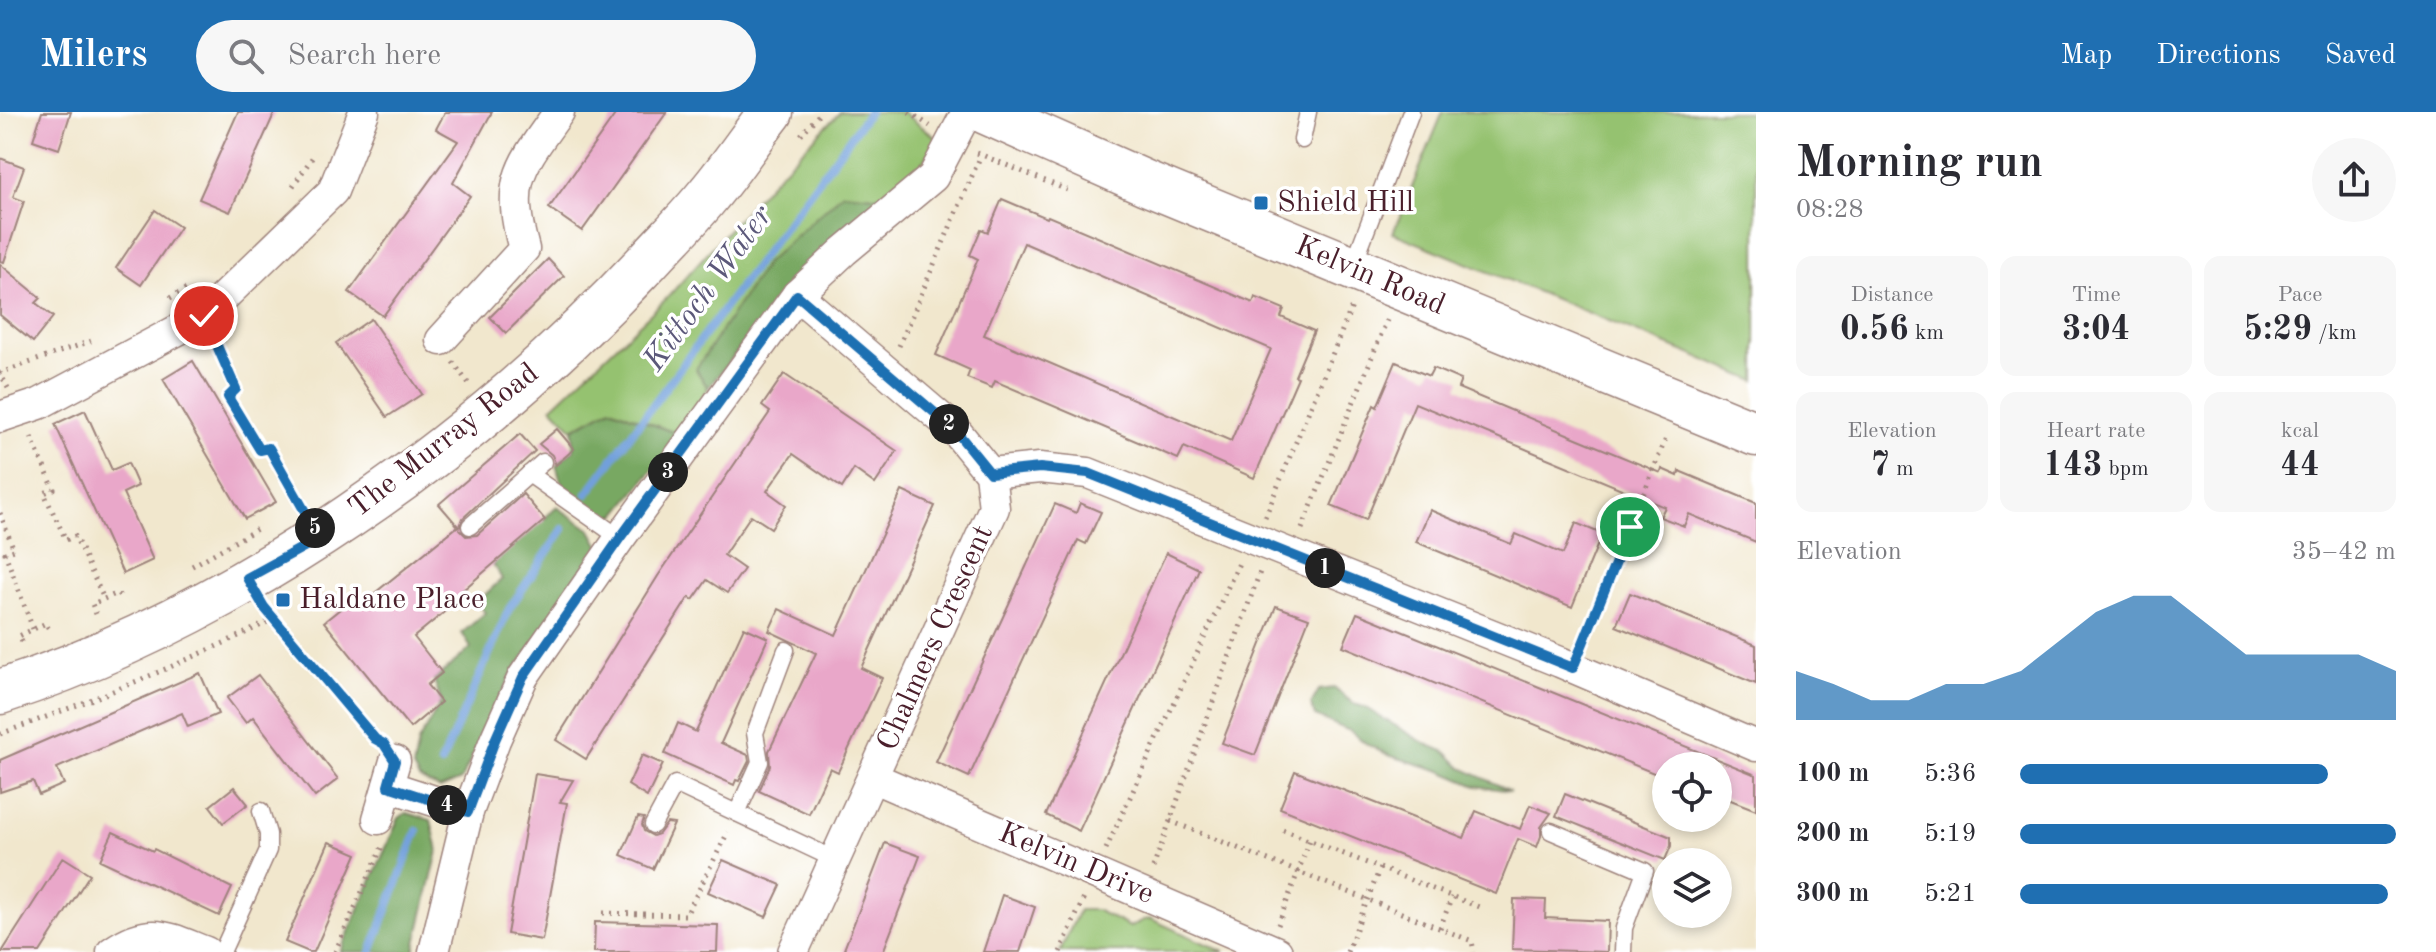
<!DOCTYPE html>
<html lang="en">
<head>
<meta charset="utf-8">
<style>
  body { margin:0; font-family:"Old Standard TT",serif; background:#f7f7f7; color:#2b2b33; height:100vh; display:flex; flex-direction:column; font-size:30px; white-space:nowrap }
  * { box-sizing:border-box; margin:0 }
  p { font-size:26px; color:#7c7c81 }
  .icon { flex:none; width:44px; height:44px; fill:none; stroke:currentColor; stroke-width:2; stroke-linecap:round; stroke-linejoin:round }
  .map { position:relative; flex:1; overflow:hidden }
  .sheet { display:flex; flex-direction:column; background:#fff; width:680px }
  .sheet>* { flex:none }
  .controls { position:absolute; left:1652px; top:640px; display:grid; gap:16px }
  .controls a { display:grid; place-items:center; width:80px; height:80px; border-radius:50%; background:#fff; box-shadow:0 4px 12px #0003; font-size:40px }
  .pin { position:absolute; display:grid; place-items:center; width:68px; height:68px; color:#fff; margin:-34px; border:4px solid #fff; border-radius:50%; box-shadow:0 2px 8px #0007 }
  .km { position:absolute; width:40px; height:40px; margin:-20px; border-radius:50%; background:#222; color:#fff; font-size:22px; line-height:40px; text-align:center }
  .round { display:grid; place-items:center; flex:none; width:84px; height:84px; border-radius:42px; background:#f7f7f7 }
  .headline { display:flex; align-items:center; justify-content:space-between; height:136px; padding:0 40px }
  h1 { font-size:44px; font-weight:700; line-height:60px }
  .figures { display:grid; grid-template-columns:repeat(3,1fr); gap:12px; height:136px; padding:8px 40px }
  .figures div { display:grid; align-content:center; border-radius:16px; background:#f7f7f7; text-align:center }
  .figures b { font-size:34px; font-weight:700 }
  .figures small { font-size:22px; font-weight:400 }
  .figures p { font-size:22px }
  .chart { height:224px; padding:16px 40px }
  .chart p { display:flex; justify-content:space-between }
  .chart svg { width:100%; height:144px; margin-top:8px; fill:#1f6fb2; opacity:.7 }
  ul { padding:0 40px; list-style:none; font-size:26px }
  li { display:grid; grid-template-columns:128px 96px 1fr; align-items:center; height:60px }
  li i { height:20px; border-radius:10px; background:#1f6fb2 }
  header { display:flex; align-items:center; gap:48px; box-sizing:border-box; height:112px; padding:0 40px; background:#1f6fb2; color:#fff }
  header strong { font-size:38px }
  nav { display:flex; gap:44px; margin-inline-start:auto; font-size:28px }
  .search { width:560px; height:72px; background:#f7f7f7; display:flex; align-items:center; gap:20px; box-sizing:border-box; padding:0 28px; border-radius:44px; color:#7c7c81; font-size:30px }
  main { display:flex; flex:1; min-height:0 }
  .map>svg:first-child { display:block }
  .green { fill:#95c270; stroke:#70704e; stroke-width:2 }
  .forest { fill:#78a862; stroke:#616446; stroke-width:2 }
  .lines { fill:none; stroke-linecap:round; stroke-linejoin:round }
  .stream { stroke:#72a0db; stroke-width:8 }
  .building { fill:#e9a7c9; fill-rule:evenodd }
  .lane-casing { stroke:#9e837c; stroke-width:19 }
  .street-casing { stroke:#9e837c; stroke-width:33 }
  .secondary-casing { stroke:#9e837c; stroke-width:47 }
  .path { stroke:#9e837c; stroke-width:5; stroke-dasharray:2 6; stroke-linecap:butt }
  .lane { stroke:#fff; stroke-width:16 }
  .street { stroke:#fff; stroke-width:30 }
  .secondary { stroke:#fff; stroke-width:44 }
  .route-casing { stroke:#fff; stroke-width:16 }
  .route { stroke:#1f6fb2; stroke-width:10 }
  .poi-dot { fill:#1f6fb2; stroke:#fff; stroke-width:3 }
  .labels { text-anchor:middle; dominant-baseline:central; stroke-width:7; stroke-linejoin:round; paint-order:stroke }
  .poi-label { font-size:30px; fill:#4a1f2b; stroke:#fff; text-anchor:start }
  .street-label { font-size:30px; fill:#4a1f2b; stroke:#fff }
  .water-label { font-size:32px; font-style:italic; fill:#5c597a; stroke:#fff }
</style>
</head>
<body>
<header>
<strong>Milers</strong>
<div class="search"><svg class="icon" aria-label="search" viewBox="0 0 24 24"><circle cx="10" cy="10" r="6"/><path d="M15 15l6 6"/></svg>Search here</div>
<nav><a>Map</a><a>Directions</a><a>Saved</a></nav>
</header>
<main>
<div class="map">
<svg width="1756" height="840" viewBox="0 0 1756 840">
  <rect width="100%" height="100%" fill="#fff"/>
  <filter id="ink" filterUnits="userSpaceOnUse"><feTurbulence type="fractalNoise" baseFrequency=".0125" numOctaves="2"/><feDisplacementMap in="SourceGraphic" scale="16" xChannelSelector="R" yChannelSelector="G"/><feConvolveMatrix kernelMatrix="1 2 1 2 8 2 1 2 1" color-interpolation-filters="sRGB"/></filter>
  <filter id="wash" filterUnits="userSpaceOnUse"><feTurbulence type="fractalNoise" baseFrequency=".006" numOctaves="4" result="noise"/><feDisplacementMap in="SourceGraphic" scale="32" xChannelSelector="R" yChannelSelector="G"/><feGaussianBlur stdDeviation="1.8" result="paint"/><feColorMatrix in="noise" values="0 0 0 0 0 0 0 0 0 0 0 0 0 0 0 0 0 1.4 0 .05"/><feComposite in="paint" operator="in"/></filter>
  <g filter="url(#wash)">
    <rect width="100%" height="100%" fill="#f1e7cd"/>
    <g class="green">
      <path d="M840,0h63l37,29 -37,45 -19,11 -41,-4 -147,176 12,19 -28,47 -69,-27 -38,21 -21,-22 115,-109 103,-115z"/>
      <path d="M1443,0h313v269l-363,-148z"/>
      <path d="M1079,798h17l34,17 13,-7 8,-1 73,33h-164z"/>
    </g>
    <g class="forest">
      <path d="M843,81l41,4 -76,67 -100,124 -12,-19 70,-106z"/>
      <path d="M611,296l69,27 -64,80 -11,1 -43,-31 -6,-20 18,-16 -1,-20z"/>
      <path d="M557,395l34,23 10,18 -91,129 -49,103 -21,9 -21,-10 -6,-11 5,-26 23,-40 -7,-22 37,-32 -9,-15 23,-20 -8,-11 25,-23 -9,-15z"/>
      <path d="M1334,576l20,16 10,3 62,37 20,8 16,16 49,23 -35,-5 -35,-15 -50,-15 -23,-11 -18,-14 -35,-15 -4,-12 8,-14z"/>
      <path d="M406,701l25,7 7,31 -24,101h-74l59,-134z"/>
    </g>
    <g class="lines">
      <g class="stream">
        <path d="M587,382l282,-382"/>
        <path d="M441,651l68,-154 54,-80"/>
        <path d="M371,840l46,-121"/>
      </g>
    </g>
    <g id="blocks">
      <g class="building">
        <path d="M42,0h29l-12,37 -26,-9z"/>
        <path d="M238,0h37l-45,100 -31,-13z"/>
        <path d="M445,0h47l-39,71 17,13 -87,120 -34,-24 109,-151 -22,-12z"/>
        <path d="M617,0h50l-85,119 -33,-23z"/>
        <path d="M0,46l24,9 -11,30 11,4 -20,61 -4,-1z"/>
        <path d="M1002,87l45,19 1,-2 205,87 2,-6 29,12 -3,8 33,14 -19,45 3,1 -44,101 -70,-31 -6,12 -183,-78 -3,7 -25,-10 3,-8 -34,-15 42,-96 -8,-4 11,-26 7,3zM1024,131l247,106 -40,92 -247,-106z"/>
        <path d="M155,98l25,17 -39,58 -25,-17z"/>
        <path d="M548,147l16,17 -58,57 -16,-16z"/>
        <path d="M0,152l41,34 -5,5 17,14 -20,25 -33,-27z"/>
        <path d="M371,207l51,75 -35,23 -51,-74z"/>
        <path d="M193,249l83,141 -31,17 -82,-140z"/>
        <path d="M1396,250l33,14 4,-8 28,12 -3,8 121,51 82,34 1,-4 16,7 1,-5 77,32v39l-67,-28 -5,12 -24,-9 5,-10 -250,-104 -49,117 -35,-14 43,-101 3,2z"/>
        <path d="M784,262l113,77 -22,33 -21,-15 -12,19 -49,-34 -26,37 19,14 -15,23 -20,-13 -27,40 20,14 -17,24 -20,-13 -14,20 -4,-3 -103,162 -30,-19 102,-164 112,-164 -8,-6z"/>
        <path d="M85,298l27,60 16,-7 10,23 -15,7 30,67 -30,14 -68,-150z"/>
        <path d="M557,317l17,20 -18,16 -4,-10 -13,-11z"/>
        <path d="M520,322l15,17 -72,67 -4,11 7,7 11,-1 46,-41 22,26 -82,70 3,4 -52,43 28,36 -15,12 14,17 -31,26 -86,-106 31,-25 6,7 97,-78 -19,-22z"/>
        <path d="M902,379l33,15 -74,162 21,10 -44,94 -8,-4 -21,46 -50,-23 11,-25 -1,-15 47,-98 -47,-22 10,-22 57,26z"/>
        <path d="M1080,391l21,9 -15,32 -8,-4 -109,237 -33,-15 119,-258 21,9z"/>
        <path d="M1430,398l81,34 5,-10 47,20 13,-31 26,11 -30,73 -156,-65z"/>
        <path d="M1166,441l33,16 -120,262 -33,-16z"/>
        <path d="M1630,481l126,52v39l-140,-58z"/>
        <path d="M1276,494l33,12 -54,137 -33,-12z"/>
        <path d="M1357,501l399,162v35l-38,-15v-29h-52v12l-323,-132z"/>
        <path d="M744,515l24,11 -47,105 27,12 1,6 -10,20 -3,-1 -2,5 -69,-31 13,-31 18,9z"/>
        <path d="M200,561l18,41 -30,13 -6,-14 -125,55 7,16 -25,11 -6,-14 -33,11v-32z"/>
        <path d="M258,563l80,104 -23,18 -62,-80 -7,6 -19,-25z"/>
        <path d="M642,643l21,9 -16,33 -19,-12z"/>
        <path d="M1295,659l169,67 12,-27 44,18 10,-24 21,8 -10,14v9l-4,11 -19,-8 -22,55 -216,-86z"/>
        <path d="M535,662l38,6 -13,22 7,1 -25,137 -35,-6z"/>
        <path d="M234,675l14,17 -25,19 -13,-17z"/>
        <path d="M1565,682l106,43v9l-6,14 -109,-44z"/>
        <path d="M638,705l6,1 -2,7 2,6 9,5 6,-2 8,-11 7,1 -21,45 -32,-14z"/>
        <path d="M113,720l40,19 1,-2 78,39 -13,28 -119,-56z"/>
        <path d="M329,730l28,12 -43,98h-5l-24,-10z"/>
        <path d="M885,731l35,13 -37,96h-40z"/>
        <path d="M63,745l27,17 -18,28 -32,50h-38z"/>
        <path d="M723,748l58,25 -15,32 -58,-25z"/>
        <path d="M1002,783l33,12 -15,45h-37z"/>
        <path d="M1514,787l32,1 -1,18 63,3 -1,31 -95,-3z"/>
        <path d="M595,810l123,3 -1,27h-123z"/>
      </g>
    </g>
  </g>
  <g filter="url(#ink)">
    <use href="#blocks" fill-opacity="0" stroke="#9e837c" stroke-width="2"/>
    <g class="lines">
      <g class="lane-casing">
        <g id="lane">
          <path d="M1302,28l6,-28"/>
          <path d="M1352,156l59,-156"/>
          <path d="M529,362l91,64"/>
          <path d="M470,414l73,-64"/>
          <path d="M737,701l23,-51 -5,-29 31,-83"/>
          <path d="M653,713l22,-41 161,76"/>
          <path d="M1551,719l94,40 -21,57 -1,24"/>
          <path d="M222,840l46,-102v-16l-7,-23"/>
        </g>
      </g>
      <g class="street-casing">
        <g id="street">
          <path d="M441,228l83,-91c-19,-69 -4,-82 35,-137"/>
          <path d="M0,305l39,-13 165,-88 129,-125 31,-79"/>
          <path d="M990,361l50,-5 48,5 472,189 196,84"/>
          <path d="M874,666l403,174"/>
          <path d="M388,674l80,26"/>
          <path d="M378,707l17,-58"/>
          <path d="M112,840c38,-27 55,-15 94,0"/>
          <path d="M434,840l34,-140 27,-72 28,-63 97,-139 177,-243 47,-44 89,-74 34,-65"/>
          <path d="M793,840l201,-444 -4,-35 -35,-43 -158,-135"/>
        </g>
      </g>
      <g class="secondary-casing">
        <g id="secondary">
          <path d="M986,0l160,71 610,251"/>
          <path d="M0,580c241,-79 476,-247 648,-431 20,-22 42,-43 61,-67 22,-26 41,-55 62,-82"/>
        </g>
      </g>
      <g class="path">
        <path d="M909,0l21,14"/>
        <path d="M801,23l20,-23"/>
        <path d="M977,41l90,37"/>
        <path d="M293,74l21,-31"/>
        <path d="M170,186l19,-11"/>
        <path d="M215,228l21,49 -8,8 32,53 9,-2 33,57"/>
        <path d="M899,234l82,-191"/>
        <path d="M453,250l15,21"/>
        <path d="M8,276l-8,-15 91,-32"/>
        <path d="M31,325l23,52 -10,4 22,47 9,-4 29,63"/>
        <path d="M0,401l14,37 -9,3 28,76"/>
        <path d="M1265,405l88,-213"/>
        <path d="M1302,417l85,-209"/>
        <path d="M192,454l65,-37"/>
        <path d="M266,498l114,131"/>
        <path d="M96,502l-4,-10 26,-11 4,8"/>
        <path d="M22,530l-3,-6 27,-13 4,9"/>
        <path d="M1583,530l84,-206"/>
        <path d="M0,622c94,-34 185,-71 274,-115"/>
        <path d="M1170,709l302,120 2,11"/>
        <path d="M1283,718l196,77"/>
        <path d="M1106,737l134,-288"/>
        <path d="M1153,756l108,-299"/>
        <path d="M603,801l83,2 42,-83"/>
        <path d="M1278,813l32,-85"/>
        <path d="M1440,816l12,-31"/>
        <path d="M335,840l47,-105"/>
        <path d="M1060,840l24,-54"/>
        <path d="M1347,840l33,-84"/>
        <path d="M1544,840v-2"/>
      </g>
      <use href="#lane" class="lane"/>
      <use href="#street" class="street"/>
      <use href="#secondary" class="secondary"/>
    </g>
  </g>
  <g class="lines" filter="url(#ink)">
    <g class="route-casing">
      <path id="route" d="M204,204l32,73 -8,8 32,53 9,-2 51,90 -73,40 17,29 111,132 9,5 11,17 -7,25 80,26 27,-72 28,-63 97,-139 177,-243 158,135 35,43 50,-5 48,5 485,195 57,-141"/>
    </g>
    <use href="#route" class="route"/>
  </g>
  <g class="poi-dot">
    <rect x="1253" y="83" width="16" height="16" rx="4"/>
    <rect x="275" y="480" width="16" height="16" rx="4"/>
  </g>
  <g class="labels">
    <g class="poi-label">
      <text x="1277" y="91">Shield Hill</text>
      <text x="299" y="488">Haldane Place</text>
    </g>
    <g class="street-label">
      <text transform="translate(1370 164) rotate(23)">Kelvin Road</text>
      <text transform="translate(444 329) rotate(-38)">The Murray Road</text>
      <text transform="translate(936 526) rotate(-66)">Chalmers Crescent</text>
      <text transform="translate(1076 752) rotate(23)">Kelvin Drive</text>
    </g>
    <g class="water-label">
      <text transform="translate(709 177) rotate(-54)">Kittoch Water</text>
    </g>
  </g>
</svg>
<div class="controls">
<a><svg class="icon" aria-label="locate" viewBox="0 0 24 24"><circle cx="12" cy="12" r="6"/><path d="M12 2v4M12 18v4M2 12h4M18 12h4"/></svg></a>
<a><svg class="icon" aria-label="layers" viewBox="0 0 24 24"><path d="M12 4l9 5-9 5-9-5zM3 14l9 5 9-5"/></svg></a>
</div>
<div class="pin" style="left:1630px;top:415px;background:#1e9e55"><svg class="icon" aria-label="arrive" viewBox="0 0 24 24"><path d="M6 21V4h12l-3 4 3 4H6"/></svg></div>
<div class="pin" style="left:204px;top:204px;background:#d93025"><svg class="icon" aria-label="check" viewBox="0 0 24 24"><path d="M5 12l5 5 9-10"/></svg></div>
<b class="km" style="left:1325px;top:456px">1</b>
<b class="km" style="left:949px;top:312px">2</b>
<b class="km" style="left:668px;top:360px">3</b>
<b class="km" style="left:447px;top:693px">4</b>
<b class="km" style="left:315px;top:416px">5</b>
</div>
<section class="sheet">
<div class="headline"><div><h1>Morning run</h1><p>08:28</p></div><a class="round"><svg class="icon" aria-label="share" viewBox="0 0 24 24"><path d="M12 15V3M7 8l5-5 5 5M5 13v7h14v-7"/></svg></a></div>
<div class="figures">
<div><p>Distance</p><b>0.56<small> km</small></b></div>
<div><p>Time</p><b>3:04</b></div>
<div><p>Pace</p><b>5:29<small> /km</small></b></div>
</div>
<div class="figures">
<div><p>Elevation</p><b>7<small> m</small></b></div>
<div><p>Heart rate</p><b>143<small> bpm</small></b></div>
<div><p>kcal</p><b>44</b></div>
</div>
<div class="chart"><p><span>Elevation</span>35–42 m</p>
<svg viewBox="0 0 160 44" preserveAspectRatio="none"><path d="M0 44V29L10 33L20 38L30 38L40 33L50 33L60 29L70 20L80 11L90 6L100 6L110 15L120 24L130 24L140 24L150 24L160 29V44z"/></svg>
</div>
<ul>
<li><b>100 m</b>5:36<i style="width:82%"></i></li>
<li><b>200 m</b>5:19<i style="width:100%"></i></li>
<li><b>300 m</b>5:21<i style="width:98%"></i></li>
</ul>
</section>
</main>
</body>
</html>
